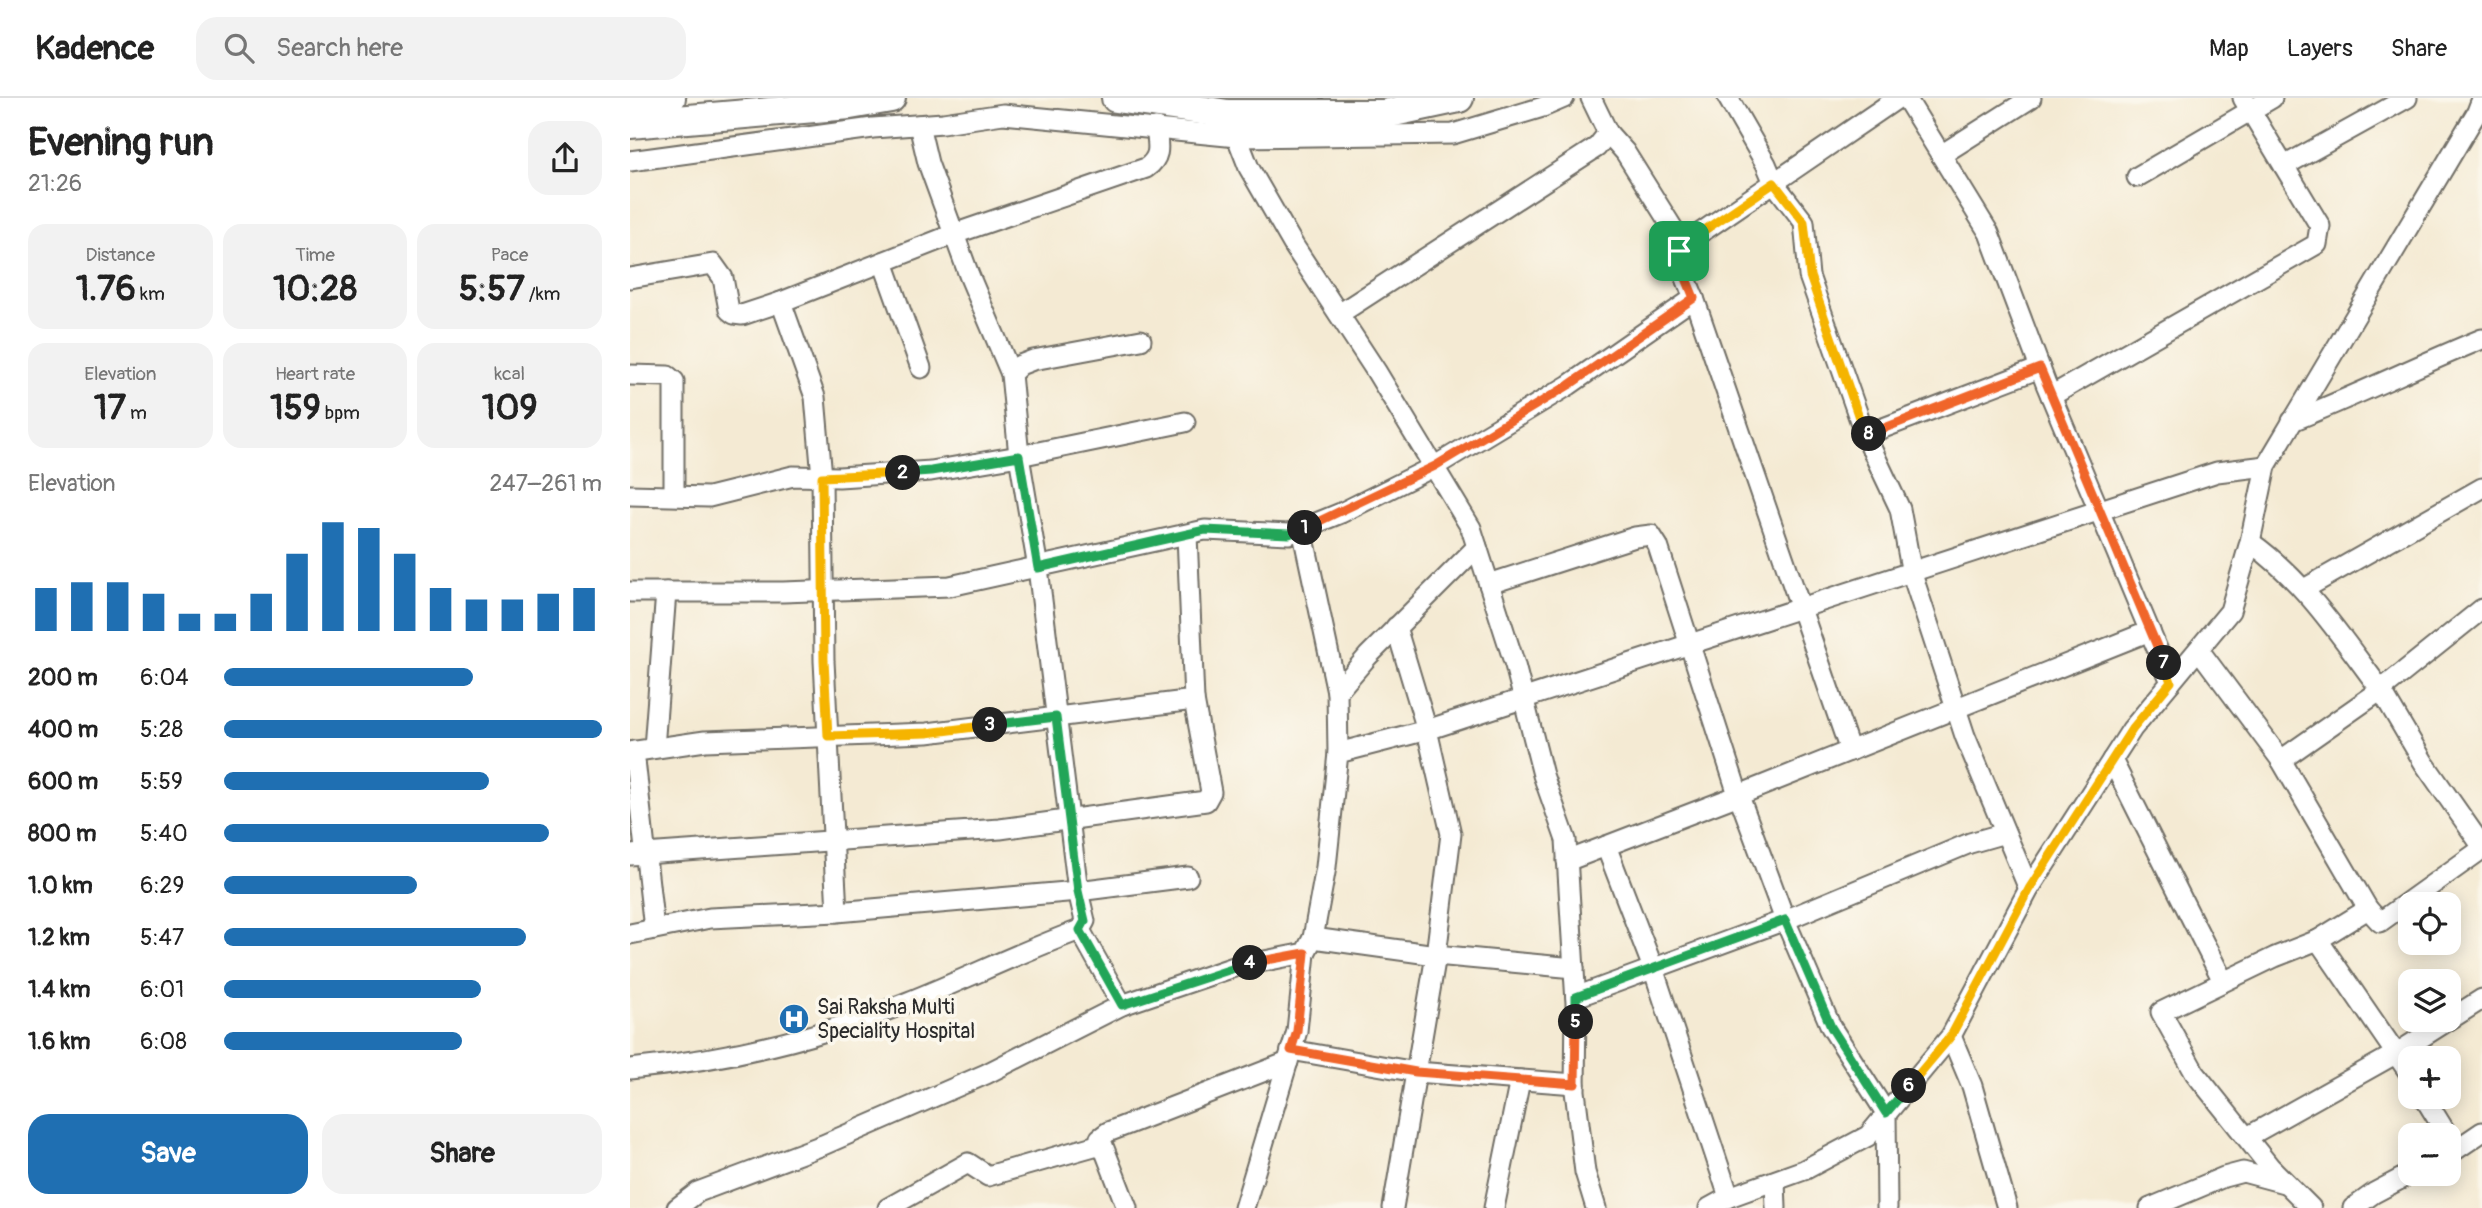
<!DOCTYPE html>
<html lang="en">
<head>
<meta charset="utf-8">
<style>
  body { margin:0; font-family:Pangolin,sans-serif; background:#f2f2f2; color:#222; height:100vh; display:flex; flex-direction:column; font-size:26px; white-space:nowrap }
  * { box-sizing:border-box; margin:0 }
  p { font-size:23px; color:#767676 }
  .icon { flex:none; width:38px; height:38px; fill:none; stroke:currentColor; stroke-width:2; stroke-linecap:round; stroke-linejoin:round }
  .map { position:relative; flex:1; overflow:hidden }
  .sheet { display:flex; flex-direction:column; background:#fff; width:630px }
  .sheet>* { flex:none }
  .fabs { position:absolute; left:1768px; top:794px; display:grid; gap:14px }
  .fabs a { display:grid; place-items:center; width:63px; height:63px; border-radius:14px; background:#fff; box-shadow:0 4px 18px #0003; font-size:35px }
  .pin { position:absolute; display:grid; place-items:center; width:60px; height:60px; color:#fff; margin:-30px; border-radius:14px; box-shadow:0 4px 10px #0006 }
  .km { position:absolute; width:35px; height:35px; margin:-18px; border-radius:50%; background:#222; color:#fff; font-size:19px; line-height:35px; text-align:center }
  .round { display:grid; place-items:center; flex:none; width:74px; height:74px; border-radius:21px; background:#f2f2f2 }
  .summary { display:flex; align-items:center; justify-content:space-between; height:119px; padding:0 28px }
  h1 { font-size:38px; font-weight:700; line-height:52px }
  .stats { display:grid; grid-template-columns:repeat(3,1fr); gap:10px; height:119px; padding:7px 28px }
  .stats div { display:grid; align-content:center; border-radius:18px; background:#f2f2f2; text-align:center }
  .stats b { font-size:35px; font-weight:700 }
  .stats small { font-size:19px; font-weight:400 }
  .stats p { font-size:19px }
  .chart { height:196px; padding:14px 28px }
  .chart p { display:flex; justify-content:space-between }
  .chart svg { width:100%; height:126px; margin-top:7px; stroke:#1f6fb2; stroke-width:6 }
  .cta { display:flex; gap:14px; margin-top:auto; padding:14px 28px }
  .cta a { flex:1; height:80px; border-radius:21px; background:#1f6fb2; color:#fff; font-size:28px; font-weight:700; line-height:80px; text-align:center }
  .cta a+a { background:#f2f2f2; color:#222 }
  ul { padding:0 28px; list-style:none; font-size:23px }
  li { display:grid; grid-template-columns:112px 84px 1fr; align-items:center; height:52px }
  li i { height:18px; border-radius:9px; background:#1f6fb2 }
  header { display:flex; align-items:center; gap:42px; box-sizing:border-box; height:98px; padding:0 35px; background:#fff; border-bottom:2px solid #e0e0e0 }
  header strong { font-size:33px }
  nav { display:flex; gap:38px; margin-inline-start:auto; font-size:24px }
  .search { width:490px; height:63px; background:#f2f2f2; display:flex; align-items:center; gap:18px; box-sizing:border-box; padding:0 24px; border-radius:21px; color:#767676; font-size:26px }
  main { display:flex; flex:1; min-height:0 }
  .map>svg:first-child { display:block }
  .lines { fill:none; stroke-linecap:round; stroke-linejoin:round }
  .minor-casing { stroke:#716e66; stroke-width:23 }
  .highway-casing { stroke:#716e66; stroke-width:32 }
  .minor { stroke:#fff; stroke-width:19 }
  .highway { stroke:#fff; stroke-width:28 }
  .split-1-casing { stroke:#fff; stroke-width:14 }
  .split-2-casing { stroke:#fff; stroke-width:14 }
  .split-3-casing { stroke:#fff; stroke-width:14 }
  .split-4-casing { stroke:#fff; stroke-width:14 }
  .split-5-casing { stroke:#fff; stroke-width:14 }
  .split-6-casing { stroke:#fff; stroke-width:14 }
  .split-7-casing { stroke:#fff; stroke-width:14 }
  .split-8-casing { stroke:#fff; stroke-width:14 }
  .split-9-casing { stroke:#fff; stroke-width:14 }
  .split-1 { stroke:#f0652b; stroke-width:9 }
  .split-2 { stroke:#22a559; stroke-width:9 }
  .split-3 { stroke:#f5b400; stroke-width:9 }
  .split-4 { stroke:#22a559; stroke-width:9 }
  .split-5 { stroke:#f0652b; stroke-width:9 }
  .split-6 { stroke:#22a559; stroke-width:9 }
  .split-7 { stroke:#f5b400; stroke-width:9 }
  .split-8 { stroke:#f0652b; stroke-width:9 }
  .split-9 { stroke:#f5b400; stroke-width:9 }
  .labels { text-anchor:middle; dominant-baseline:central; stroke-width:7; stroke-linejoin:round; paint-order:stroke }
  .poi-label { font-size:21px; fill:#2b2b2b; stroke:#fbf7ec; text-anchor:start }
</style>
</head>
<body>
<header>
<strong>Kadence</strong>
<div class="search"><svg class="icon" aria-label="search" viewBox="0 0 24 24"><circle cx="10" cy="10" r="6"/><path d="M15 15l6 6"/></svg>Search here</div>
<nav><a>Map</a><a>Layers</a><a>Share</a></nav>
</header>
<main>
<section class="sheet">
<div class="summary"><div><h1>Evening run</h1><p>21:26</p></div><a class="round"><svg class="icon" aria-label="share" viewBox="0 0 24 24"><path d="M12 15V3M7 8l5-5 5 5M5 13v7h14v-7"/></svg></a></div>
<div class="stats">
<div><p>Distance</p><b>1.76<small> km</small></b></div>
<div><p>Time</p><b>10:28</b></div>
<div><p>Pace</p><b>5:57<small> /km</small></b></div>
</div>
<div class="stats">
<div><p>Elevation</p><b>17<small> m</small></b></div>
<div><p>Heart rate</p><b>159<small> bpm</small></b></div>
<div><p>kcal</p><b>109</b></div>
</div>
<div class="chart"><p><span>Elevation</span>247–261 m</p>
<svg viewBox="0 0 160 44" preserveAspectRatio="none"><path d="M5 44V29M15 44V27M25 44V27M35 44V31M45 44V38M55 44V38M65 44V31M75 44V17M85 44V6M95 44V8M105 44V17M115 44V29M125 44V33M135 44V33M145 44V31M155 44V29"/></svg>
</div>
<ul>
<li><b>200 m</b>6:04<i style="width:66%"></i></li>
<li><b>400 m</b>5:28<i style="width:100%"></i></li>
<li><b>600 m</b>5:59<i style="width:70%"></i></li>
<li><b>800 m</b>5:40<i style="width:86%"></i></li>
<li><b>1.0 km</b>6:29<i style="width:51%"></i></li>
<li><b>1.2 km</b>5:47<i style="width:80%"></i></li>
<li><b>1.4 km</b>6:01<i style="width:68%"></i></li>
<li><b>1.6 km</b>6:08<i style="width:63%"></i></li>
</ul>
<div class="cta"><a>Save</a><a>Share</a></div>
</section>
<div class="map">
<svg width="1852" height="1110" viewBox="0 0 1852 1110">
  <rect width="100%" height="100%" fill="#fbf7ec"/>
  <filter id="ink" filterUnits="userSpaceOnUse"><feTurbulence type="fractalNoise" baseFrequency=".0143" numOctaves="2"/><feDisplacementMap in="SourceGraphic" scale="14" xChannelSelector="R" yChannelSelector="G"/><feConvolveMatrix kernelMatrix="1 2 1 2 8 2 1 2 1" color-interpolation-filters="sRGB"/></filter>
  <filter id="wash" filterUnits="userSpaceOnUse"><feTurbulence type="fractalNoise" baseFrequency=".00686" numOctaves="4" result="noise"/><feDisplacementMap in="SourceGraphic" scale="28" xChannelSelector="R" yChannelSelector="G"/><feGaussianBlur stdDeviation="1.57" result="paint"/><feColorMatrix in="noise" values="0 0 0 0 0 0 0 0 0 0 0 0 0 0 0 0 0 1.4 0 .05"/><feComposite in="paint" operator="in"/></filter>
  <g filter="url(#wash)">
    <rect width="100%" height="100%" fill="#f4ead3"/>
  </g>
  <g filter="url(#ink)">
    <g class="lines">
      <g class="minor-casing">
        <g id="minor">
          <path d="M1098,0l38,66 8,19 30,39 5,54 56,159 35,74 12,65 53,162 64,153"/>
          <path d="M1276,0l83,135 57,151 125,298"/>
          <path d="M289,27l9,38 41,112 42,99"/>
          <path d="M978,35l17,19 59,94"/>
          <path d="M607,39l12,31 45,78 82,125 95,157 44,137 28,110 23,65 10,163 -1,88 10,81 11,36"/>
          <path d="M1311,57l90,-57"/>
          <path d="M0,63l243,-33 70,-5 60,-9 234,23 216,-3 90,-27 21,-9"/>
          <path d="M1654,68l123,-68"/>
          <path d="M1507,79l135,-79"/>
          <path d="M253,164l38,106"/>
          <path d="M0,180l83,-14 10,14 6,32 5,4 8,1 39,-13 173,-68 192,-66c16,-11 12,-23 10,-40"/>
          <path d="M151,204l34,95 7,80 2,184 13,251"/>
          <path d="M709,216l258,-167 11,-14 -17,-35"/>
          <path d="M0,277l38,1 6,5v113"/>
          <path d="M1421,298l266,-152 3,-18 -77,-128"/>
          <path d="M1662,323c64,-25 126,-56 190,-82"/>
          <path d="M1235,337l175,-67"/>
          <path d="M0,397l79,2 84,-21 46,1 92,-6 88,-15 166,-34"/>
          <path d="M672,431l35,163"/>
          <path d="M1620,444c55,39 91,95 131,148l101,-81"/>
          <path d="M859,486l146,-47 16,-2 7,11 78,242 49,132 46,107 55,86 1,95"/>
          <path d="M1674,491l178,-101"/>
          <path d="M0,494h153l167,-6 255,-56 84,4 52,-21 94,-47 134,-81 125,-87"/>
          <path d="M1569,552l82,110 87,149"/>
          <path d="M24,650l12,-156"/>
          <path d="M4,653l20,178"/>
          <path d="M1220,653l-156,-453 -15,-37v-10l11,-11 208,-142"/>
          <path d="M0,654l75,-11 222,-8 267,-33 -7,-165"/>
          <path d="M708,655l-1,-61 31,-36 109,-109"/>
          <path d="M1482,662l111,221"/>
          <path d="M1651,662l100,-70 43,73 58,83"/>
          <path d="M976,748l47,122 76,229"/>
          <path d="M0,757l370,-26 206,-28 5,-9 -17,-92"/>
          <path d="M937,763l172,-66 411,-164"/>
          <path d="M450,832l42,75"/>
          <path d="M0,836l80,-16 127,-6 241,-21 110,-14"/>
          <path d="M683,840l13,-71 12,-114 89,-23 -31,-103"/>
          <path d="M1688,842l92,134"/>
          <path d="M946,899l209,-77 185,-77 35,-10"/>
          <path d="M1321,938l21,50 35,122"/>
          <path d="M661,952l125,22 159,12"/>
          <path d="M0,971c94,-9 190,-31 278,-67 58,-23 114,-51 172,-72l5,-9 -7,-30 -40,-323 -19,-112 -8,-82 9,-9 13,-5 108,-20"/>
          <path d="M1794,999l24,39"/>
          <path d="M1617,1039l150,-84 85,-54"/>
          <path d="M1818,1057l34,-23"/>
          <path d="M1145,1083l1,27"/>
          <path d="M47,1110l21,-16 125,-47 163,-71 136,-69 112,-38 71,-14 8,-15 123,17 138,13"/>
          <path d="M258,1110l80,-45 20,13 113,-32"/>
          <path d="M497,1110l-27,-70 8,-6 180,-70"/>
          <path d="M614,1110l53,-177 8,-78"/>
          <path d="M763,1110l43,-253 15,-121 -24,-104 790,-258 49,-6"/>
          <path d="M864,1110l26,-128"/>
          <path d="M1079,1110l20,-11 75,-27 64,-34 83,-100 78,-147 103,-160 98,-118 20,-69 16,-76 211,-354 5,-13"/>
          <path d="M1520,1110l74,-31 19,-5 41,11"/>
          <path d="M1681,1110l-41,-41 -75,-94 -34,-61 114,-55 43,-17 50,-31 12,13 102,-73"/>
          <path d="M1723,1110l21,-15 36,-19"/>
        </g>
      </g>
      <g class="highway-casing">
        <g id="highway">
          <path d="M486,0l112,16h156l75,-16"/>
          <path d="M0,6l41,-6"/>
          <path d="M0,26l220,-19 41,-7"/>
        </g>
      </g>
      <use href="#minor" class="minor"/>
      <use href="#highway" class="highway"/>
    </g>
  </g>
  <g class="lines" filter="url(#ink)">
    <g class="split-1-casing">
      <path id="split-1" d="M675,430l130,-62 134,-81 125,-87 -15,-37v-10"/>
    </g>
    <g class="split-2-casing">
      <path id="split-2" d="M273,375l28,-2 88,-15 19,112 167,-38 84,4 16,-6"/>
    </g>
    <g class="split-3-casing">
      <path id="split-3" d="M273,375l-81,4 2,184 4,75 99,-3 63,-8"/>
    </g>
    <g class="split-4-casing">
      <path id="split-4" d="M360,627l66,-8 22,174 7,30 -5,9 42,75 128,-42"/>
    </g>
    <g class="split-5-casing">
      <path id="split-5" d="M620,865l55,-10 -8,78 -6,19 125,22 159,12 1,-62"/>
    </g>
    <g class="split-6-casing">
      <path id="split-6" d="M946,924v-25l209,-77 46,107 55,86 23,-27"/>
    </g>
    <g class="split-7-casing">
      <path id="split-7" d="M1279,988l42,-50 78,-147 103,-160 39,-47 -7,-19"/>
    </g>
    <g class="split-8-casing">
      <path id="split-8" d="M1239,336l171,-66 124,295"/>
    </g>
    <g class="split-9-casing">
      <path id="split-9" d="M1049,153l11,-11 84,-57 30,39 6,54 55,159 4,-1"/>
    </g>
    <use href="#split-1" class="split-1"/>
    <use href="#split-2" class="split-2"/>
    <use href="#split-3" class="split-3"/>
    <use href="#split-4" class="split-4"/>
    <use href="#split-5" class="split-5"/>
    <use href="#split-6" class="split-6"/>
    <use href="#split-7" class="split-7"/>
    <use href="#split-8" class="split-8"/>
    <use href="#split-9" class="split-9"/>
  </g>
  <defs>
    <g id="hospital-disc" transform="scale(1.575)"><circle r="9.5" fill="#1f6fb2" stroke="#fbf7ec"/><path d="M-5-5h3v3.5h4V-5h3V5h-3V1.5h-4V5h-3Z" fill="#fff"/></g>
  </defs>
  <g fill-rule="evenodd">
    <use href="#hospital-disc" x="164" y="921"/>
  </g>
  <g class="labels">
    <g class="poi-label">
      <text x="187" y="909">Sai Raksha Multi<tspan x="187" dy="24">Speciality Hospital</tspan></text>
    </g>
  </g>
</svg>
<div class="fabs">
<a><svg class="icon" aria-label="locate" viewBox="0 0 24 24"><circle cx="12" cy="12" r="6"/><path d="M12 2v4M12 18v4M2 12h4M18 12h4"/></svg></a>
<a><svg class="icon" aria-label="layers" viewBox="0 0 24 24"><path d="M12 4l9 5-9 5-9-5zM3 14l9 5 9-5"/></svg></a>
<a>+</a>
<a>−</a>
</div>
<div class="pin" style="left:1049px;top:153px;background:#1e9e55"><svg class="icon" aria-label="arrive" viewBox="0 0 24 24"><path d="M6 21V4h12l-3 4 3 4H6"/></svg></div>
<b class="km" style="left:675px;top:430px">1</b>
<b class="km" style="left:273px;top:375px">2</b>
<b class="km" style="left:360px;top:627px">3</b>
<b class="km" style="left:620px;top:865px">4</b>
<b class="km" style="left:946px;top:924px">5</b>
<b class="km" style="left:1279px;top:988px">6</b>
<b class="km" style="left:1534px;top:565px">7</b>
<b class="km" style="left:1239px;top:336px">8</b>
</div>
</main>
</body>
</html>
